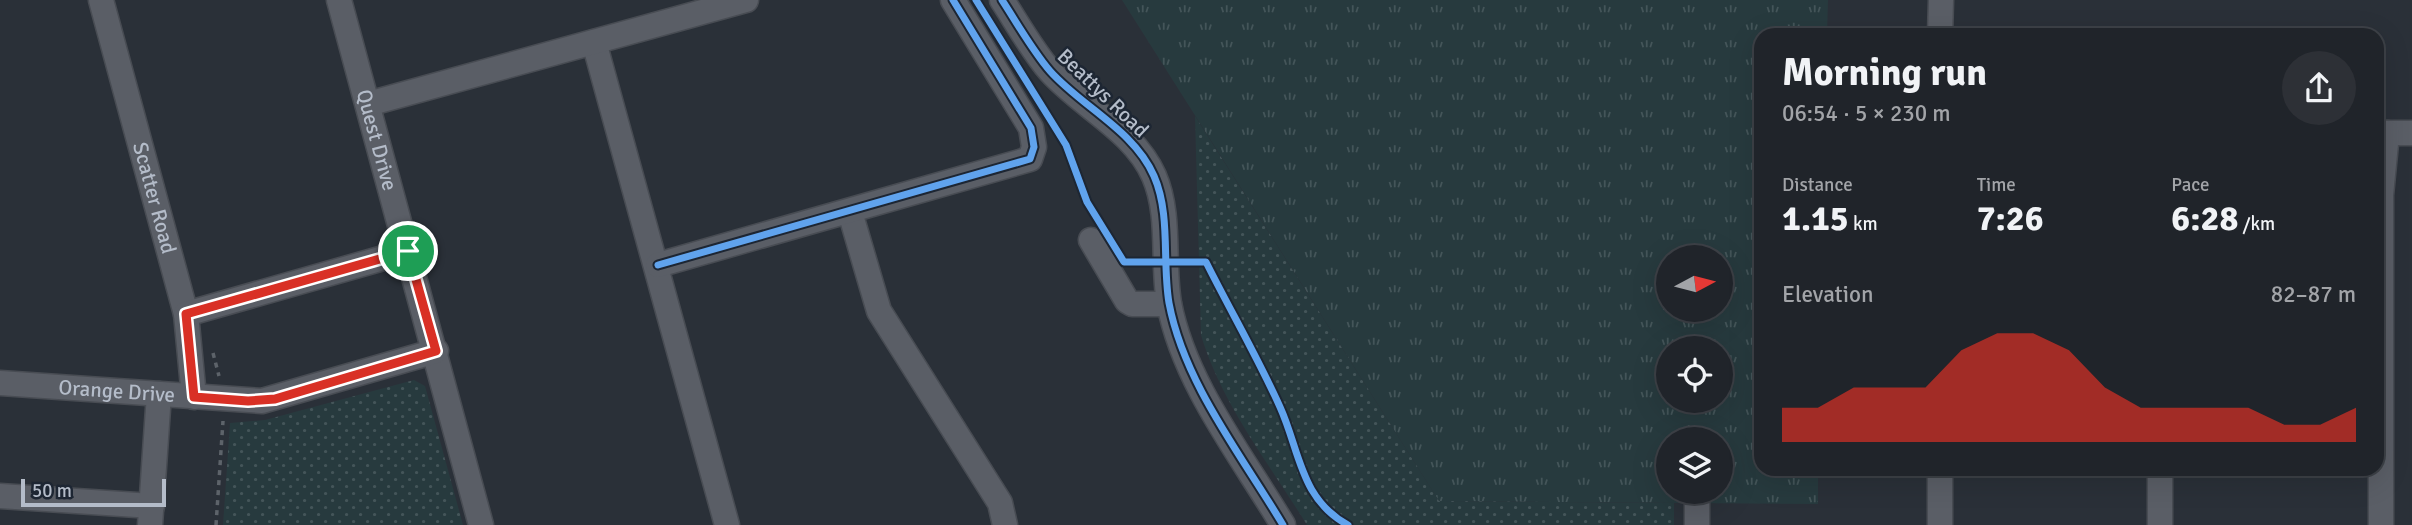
<!DOCTYPE html>
<html lang="en">
<head>
<meta charset="utf-8">
<style>
  body { margin:0; font-family:Signika,sans-serif; background:#2d3036; color:#f1f3f6; height:100vh; display:flex; flex-direction:column; font-size:26px; white-space:nowrap }
  * { box-sizing:border-box; margin:0 }
  p { font-size:23px; color:#a2a4a8 }
  .icon { flex:none; width:38px; height:38px; fill:none; stroke:currentColor; stroke-width:2; stroke-linecap:round; stroke-linejoin:round }
  .map { position:relative; flex:1; overflow:hidden }
  .side { position:absolute; left:1754px; top:28px; width:630px; height:448px; display:flex; flex-direction:column; background:#20242a; border-radius:21px; box-shadow:0 7px 28px #0002,0 0 0 2px #3d4147 }
  .side>* { flex:none }
  .needle { width:46px; rotate:83deg }
  .buttons { position:absolute; left:1656px; top:245px; display:grid; gap:14px }
  .buttons a { display:grid; place-items:center; width:77px; height:77px; border-radius:50%; background:#20242a; box-shadow:0 7px 28px #0002,0 0 0 2px #3d4147; font-size:35px }
  .scale { position:absolute; left:21px; bottom:18px; width:145px; box-sizing:border-box; padding-left:7px; border:4px solid #b4bcc9; border-top:0; font-size:19px; line-height:24px; white-space:nowrap; color:#b4bcc9; -webkit-text-stroke:5px #1d2633; paint-order:stroke }
  .pin { position:absolute; display:grid; place-items:center; width:60px; height:60px; color:#fff; margin:-30px; border:4px solid #fff; border-radius:50%; box-shadow:0 2px 7px #0007 }
  .round { display:grid; place-items:center; flex:none; width:74px; height:74px; border-radius:37px; background:#2d3036 }
  .headline { display:flex; align-items:center; justify-content:space-between; height:119px; padding:0 28px }
  h1 { font-size:38px; font-weight:700; line-height:52px }
  .figures { display:grid; grid-template-columns:repeat(3,1fr); gap:10px; height:119px; padding:7px 28px }
  .figures div { display:grid; align-content:center }
  .figures b { font-size:35px; font-weight:700 }
  .figures small { font-size:19px; font-weight:400 }
  .figures p { font-size:19px }
  .chart { height:196px; padding:14px 28px }
  .chart p { display:flex; justify-content:space-between }
  .chart svg { width:100%; height:126px; margin-top:7px; fill:#d93025; opacity:.7 }
  .map>svg:first-child { display:block }
  .grass { fill:url(#grass-tufts); fill-rule:evenodd }
  .park { fill:url(#park-dots) }
  .lines { fill:none; stroke-linecap:round; stroke-linejoin:round }
  .minor-casing { stroke:#484c53; stroke-width:27 }
  .path { stroke:#5d636a; stroke-width:3.5; stroke-dasharray:5 5; stroke-linecap:butt }
  .minor { stroke:#5a5e66; stroke-width:24 }
  .cycleway-casing { stroke:#1d2633; stroke-width:11 }
  .cycleway { stroke:#60a3ed; stroke-width:7 }
  .route-casing { stroke:#fff; stroke-width:14 }
  .route { stroke:#d93025; stroke-width:9 }
  .labels { text-anchor:middle; dominant-baseline:central; stroke-width:5; stroke-linejoin:round; paint-order:stroke }
  .street-label { font-size:21px; fill:#b4bcc9; stroke:#1d2633 }
</style>
</head>
<body>
<div class="map">
<svg width="2412" height="525" viewBox="0 0 2412 525">
  <defs>
    <pattern id="grass-tufts" width="24" height="20" patternUnits="userSpaceOnUse" patternTransform="scale(1.75)"><rect width="24" height="20" fill="#273a3e"/><path d="M3 7l-1-3M5 7V3M7 7l1-3M15 17l-1-3M17 17v-4M19 17l1-3" fill="none" stroke="#445559"/></pattern>
    <pattern id="park-dots" width="8" height="8" patternUnits="userSpaceOnUse" patternTransform="scale(1.75)"><rect width="8" height="8" fill="#273a3e"/><path d="M2 2h.1M6 6h.1" fill="none" stroke="#445559" stroke-width="1.8" stroke-linecap="round"/></pattern>
  </defs>
  <rect width="100%" height="100%" fill="#2a3038"/>
  <path class="grass" d="M1122,0h706l-1,35h-67v434h58v35l-379,-3zM1668,257h52v53h-52zM1668,348h52v53h-52zM1668,439h52v53h-52z"/>
  <g class="park">
    <path d="M1195,116l244,385 235,2v22h-367c-37,-60 -86,-122 -106,-190z"/>
    <path d="M414,380l11,6 38,139h-240l7,-102 35,-3z"/>
  </g>
  <g class="lines">
    <g class="minor-casing">
      <g id="minor">
        <path id="s1" d="M101,0l85,314 8,83"/>
        <path id="s2" d="M339,0l142,525"/>
        <path d="M1002,0c15,23 30,50 48,71 32,36 84,59 104,105 17,39 8,86 15,127 15,80 73,153 114,222"/>
        <path d="M1940,35l1,-35"/>
        <path d="M594,42l133,483"/>
        <path d="M368,104l378,-104"/>
        <path d="M2376,133h36"/>
        <path d="M850,212l29,99 121,192 5,22"/>
        <path d="M1091,240l36,61 5,3h37"/>
        <path d="M658,265l372,-106 4,-12 -3,-19 -78,-128"/>
        <path d="M186,314l222,-63"/>
        <path id="s3" d="M0,383l262,18 174,-50"/>
        <path d="M1940,469v56"/>
        <path d="M0,496l152,10"/>
        <path d="M150,525l9,-131"/>
        <path d="M1697,525v-22"/>
        <path d="M2160,525v-56"/>
        <path d="M2381,525v-330l6,-62"/>
      </g>
    </g>
    <g class="path">
      <path d="M213,353l6,23"/>
      <path d="M216,525l7,-104"/>
    </g>
    <use href="#minor" class="minor"/>
    <g class="cycleway-casing">
      <g id="cycleway">
        <path d="M976,0l90,145 21,57 37,60h82c24,48 52,96 74,145 20,44 20,92 68,118"/>
        <path d="M1002,0c15,23 30,50 48,71 32,36 84,59 104,105 17,39 8,86 15,127 15,80 73,153 114,222"/>
        <path d="M658,265l372,-106 4,-12 -3,-19 -78,-128"/>
      </g>
    </g>
    <use href="#cycleway" class="cycleway"/>
  </g>
  <g class="lines">
    <g class="route-casing">
      <path id="route" d="M408,251l28,100 -161,48 -27,2 -54,-4 -8,-83z"/>
    </g>
    <use href="#route" class="route"/>
  </g>
  <g class="labels">
    <g class="street-label">
      <text transform="translate(1103 93) rotate(44)">Beattys Road</text>
      <text stroke="none"><textPath href="#s2" startOffset="145">Quest Drive</textPath></text>
      <text stroke="none"><textPath href="#s1" startOffset="205">Scatter Road</textPath></text>
      <text stroke="none"><textPath href="#s3" startOffset="117">Orange Drive</textPath></text>
    </g>
  </g>
</svg>
<div class="buttons">
<a><svg class="needle" viewBox="-14 -14 28 28"><path d="M0-13l5 13h-10z" fill="#e53935"/><path d="M0 13l5-13h-10z" fill="#a2a4a8"/></svg></a>
<a><svg class="icon" aria-label="locate" viewBox="0 0 24 24"><circle cx="12" cy="12" r="6"/><path d="M12 2v4M12 18v4M2 12h4M18 12h4"/></svg></a>
<a><svg class="icon" aria-label="layers" viewBox="0 0 24 24"><path d="M12 4l9 5-9 5-9-5zM3 14l9 5 9-5"/></svg></a>
</div>
<div class="scale">50 m</div>
<div class="pin" style="left:408px;top:251px;background:#1e9e55"><svg class="icon" aria-label="arrive" viewBox="0 0 24 24"><path d="M6 21V4h12l-3 4 3 4H6"/></svg></div>
<section class="side">
<div class="headline"><div><h1>Morning run</h1><p>06:54 · 5 × 230 m</p></div><a class="round"><svg class="icon" aria-label="share" viewBox="0 0 24 24"><path d="M12 15V3M7 8l5-5 5 5M5 13v7h14v-7"/></svg></a></div>
<div class="figures">
<div><p>Distance</p><b>1.15<small> km</small></b></div>
<div><p>Time</p><b>7:26</b></div>
<div><p>Pace</p><b>6:28<small> /km</small></b></div>
</div>
<div class="chart"><p><span>Elevation</span>82–87 m</p>
<svg viewBox="0 0 160 44" preserveAspectRatio="none"><path d="M0 44V32L10 32L20 25L30 25L40 25L50 12L60 6L70 6L80 12L90 25L100 32L110 32L120 32L130 32L140 38L150 38L160 32V44z"/></svg>
</div>
</section>
</div>
</body>
</html>
